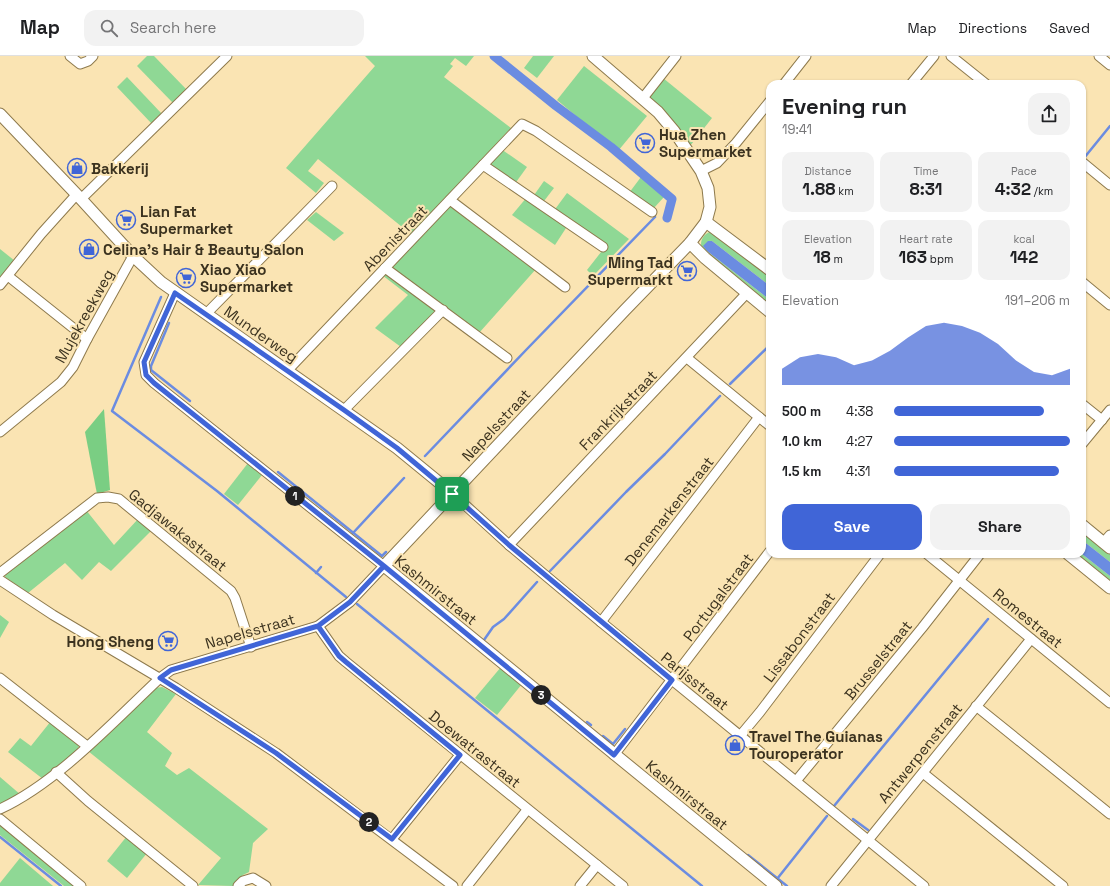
<!DOCTYPE html>
<html lang="en">
<head>
<meta charset="utf-8">
<style>
  body { margin:0; font-family:"Space Grotesk",sans-serif; background:#f2f2f2; color:#202124; height:100vh; display:flex; flex-direction:column; font-size:15px; white-space:nowrap }
  * { box-sizing:border-box; margin:0 }
  p { font-size:13px; color:#757577 }
  .icon { flex:none; width:22px; height:22px; fill:none; stroke:currentColor; stroke-width:2; stroke-linecap:round; stroke-linejoin:round }
  .map { position:relative; flex:1; overflow:hidden }
  .drawer { position:absolute; left:766px; top:24px; width:320px; height:478px; display:flex; flex-direction:column; background:#fff; border-radius:12px; box-shadow:0 1px 3px #0004 }
  .drawer>* { flex:none }
  .pin { position:absolute; display:grid; place-items:center; width:34px; height:34px; color:#fff; margin:-17px; border-radius:8px; box-shadow:0 2px 6px #0006 }
  .km { position:absolute; width:20px; height:20px; margin:-10px; border-radius:50%; background:#222; color:#fff; font-size:11px; line-height:20px; text-align:center }
  .round { display:grid; place-items:center; flex:none; width:42px; height:42px; border-radius:12px; background:#f2f2f2 }
  .summary { display:flex; align-items:center; justify-content:space-between; height:68px; padding:0 16px }
  h1 { font-size:22px; font-weight:700; line-height:30px }
  .metrics { display:grid; grid-template-columns:repeat(3,1fr); gap:6px; height:68px; padding:4px 16px }
  .metrics div { display:grid; align-content:center; border-radius:10px; background:#f2f2f2; text-align:center }
  .metrics b { font-size:17px; font-weight:700 }
  .metrics small { font-size:11px; font-weight:400 }
  .metrics p { font-size:11px }
  .chart { height:112px; padding:8px 16px }
  .chart p { display:flex; justify-content:space-between }
  .chart svg { width:100%; height:72px; margin-top:4px; fill:#4065d7; opacity:.7 }
  .cta { display:flex; gap:8px; margin-top:auto; padding:8px 16px }
  .cta a { flex:1; height:46px; border-radius:12px; background:#4065d7; color:#fff; font-size:16px; font-weight:700; line-height:46px; text-align:center }
  .cta a+a { background:#f2f2f2; color:#202124 }
  ul { padding:0 16px; list-style:none; font-size:13px }
  li { display:grid; grid-template-columns:64px 48px 1fr; align-items:center; height:30px }
  li i { height:10px; border-radius:5px; background:#4065d7 }
  header { display:flex; align-items:center; gap:24px; box-sizing:border-box; height:56px; padding:0 20px; background:#fff; border-bottom:1px solid #e0e0e0 }
  header strong { font-size:19px }
  nav { display:flex; gap:22px; margin-inline-start:auto; font-size:14px }
  .search { width:280px; height:36px; background:#f2f2f2; display:flex; align-items:center; gap:10px; box-sizing:border-box; padding:0 14px; border-radius:12px; color:#757577; font-size:15px }
  .map>svg:first-child { display:block }
  .green { fill:#8fd895 }
  .forest { fill:#7ace83 }
  .water { fill:#6b8ce1 }
  .lines { fill:none; stroke-linecap:round; stroke-linejoin:round }
  .stream { stroke:#6b8ce1; stroke-width:2.5 }
  .canal { stroke:#6b8ce1; stroke-width:9 }
  .minor-casing { stroke:#8e7a4d; stroke-width:11 }
  .tertiary-casing { stroke:#8e7a4d; stroke-width:13 }
  .minor { stroke:#fff; stroke-width:9 }
  .tertiary { stroke:#fff; stroke-width:11 }
  .route-casing { stroke:#fff; stroke-width:8 }
  .route { stroke:#4065d7; stroke-width:5 }
  .labels { text-anchor:middle; dominant-baseline:central; stroke-width:4; stroke-linejoin:round; paint-order:stroke }
  .poi-label { font-size:15px; font-weight:bold; fill:#3b321f; stroke:#fae4b3; text-anchor:start }
  .street-label { font-size:15px; fill:#3b321f; stroke:#fae4b3 }
</style>
</head>
<body>
<header>
<strong>Map</strong>
<div class="search"><svg class="icon" aria-label="search" viewBox="0 0 24 24"><circle cx="10" cy="10" r="6"/><path d="M15 15l6 6"/></svg>Search here</div>
<nav><a>Map</a><a>Directions</a><a>Saved</a></nav>
</header>
<div class="map">
<svg width="1110" height="830" viewBox="0 0 1110 830">
  <rect width="100%" height="100%" fill="#fae4b3"/>
  <g class="green">
    <path d="M147,0h7l33,34 -14,13 -36,-37z"/>
    <path d="M365,0h109l-8,10 -11,-8 -5,6 3,2 -9,11 67,51 -99,107 -94,-76 -10,12 16,12 -8,10 -30,-25 89,-102z"/>
    <path d="M533,0h21l-17,22 -13,-10z"/>
    <path d="M584,10l63,50 -29,35 -61,-51z"/>
    <path d="M127,21l35,37 -10,10 -35,-37z"/>
    <path d="M663,22l49,40 -22,28 -39,-46 -1,-5z"/>
    <path d="M501,93l26,18 -13,18 -28,-19z"/>
    <path d="M641,121l23,20 -11,12 -24,-16z"/>
    <path d="M544,125l10,7 -13,17 -9,-7z"/>
    <path d="M567,137l62,46 -36,37 -6,-6 18,-23 -52,-35z"/>
    <path d="M527,141l41,28 -13,20 -43,-30z"/>
    <path d="M447,150h4l85,63 -57,64 -39,-27 -39,41 -26,-19 33,-33 -26,-20z"/>
    <path d="M316,156l28,21 -10,8 -27,-21z"/>
    <path d="M713,175l57,43v12l-58,-45 -5,10 63,49v7l-68,-57c-3,-9 1,-17 11,-19z"/>
    <path d="M0,193l15,12 -13,17 -2,-1z"/>
    <path d="M248,407l14,12 -24,30 -14,-11z"/>
    <path d="M86,454l28,35 25,-27 13,12 -41,41 -12,-9 -17,18 -17,-17 -37,30 -23,-16 1,-5z"/>
    <path d="M1082,474l28,22v10l-28,-22z"/>
    <path d="M1073,498h9l28,22v8z"/>
    <path d="M0,559l9,7 -9,16z"/>
    <path d="M501,611l21,17 -25,31 -22,-17z"/>
    <path d="M162,631l14,7 -29,38 25,21 -7,13 12,9 12,-7 79,61 -15,14 -4,29 -6,3 -10,11 -35,-1 23,-27 -133,-107 66,-63z"/>
    <path d="M51,665l28,25 -3,6 -33,27 -35,-27 12,-14 11,8z"/>
    <path d="M0,721l21,18 -21,11z"/>
    <path d="M0,767l78,63h-14l-64,-51z"/>
    <path d="M127,780l20,17 -20,25 -20,-17z"/>
    <path d="M20,802l33,28h-53v-3z"/>
  </g>
  <path class="forest" d="M104,353l6,81 -13,4 -12,-62z"/>
  <g class="water">
    <path d="M708,185h4l58,45v14l-63,-49 -4,-5z"/>
    <path d="M1082,484l28,22v14l-28,-22z"/>
  </g>
  <g class="lines">
    <g class="stream">
      <path d="M1084,102l26,-32"/>
      <path d="M161,241l-49,114 105,80 129,106"/>
      <path d="M169,267l-18,43v4l39,31"/>
      <path d="M730,328l40,-39"/>
      <path d="M425,400l102,-107 128,-132"/>
      <path d="M278,416l104,84 4,-4"/>
      <path d="M353,477l51,-55"/>
      <path d="M550,515l76,-79 39,-38 55,-58"/>
      <path d="M316,517l5,-6"/>
      <path d="M357,548l345,282"/>
      <path d="M484,584l9,-13 11,-8 33,-37"/>
      <path d="M587,666l4,3"/>
      <path d="M603,680l10,8 12,-15"/>
      <path d="M834,750l154,-187"/>
      <path d="M853,763l15,11"/>
      <path d="M0,781l61,49"/>
      <path d="M748,799l39,31"/>
      <path d="M777,823l50,-63"/>
    </g>
    <path class="canal" d="M494,0l62,50 55,41 61,52 -5,19"/>
    <g class="minor-casing">
      <g id="minor">
        <path d="M70,0l10,8 8,-3 5,-5"/>
        <path d="M951,0l35,28"/>
        <path d="M1099,0l11,9"/>
        <path d="M784,28l22,-28"/>
        <path d="M911,28l23,-28"/>
        <path d="M643,42l33,-42"/>
        <path d="M1082,106l28,23"/>
        <path d="M483,109l120,82"/>
        <path d="M701,115l16,-8 19,-20 34,-42"/>
        <path d="M81,143l146,-143"/>
        <path d="M450,144l115,87"/>
        <path d="M385,212l122,90"/>
        <path d="M8,220l79,63"/>
        <path d="M1082,226l28,23"/>
        <path d="M0,229l41,-51 36,-40"/>
        <path d="M206,258l126,-128"/>
        <path d="M687,302l83,68"/>
        <path d="M287,315l235,-247 14,7 116,81"/>
        <path d="M1082,348l20,16"/>
        <path d="M344,354l99,-100"/>
        <path d="M0,376l61,-50 12,-15 14,-28 46,-83"/>
        <path d="M1082,388l28,-34"/>
        <path d="M452,437l57,52 92,77 323,264"/>
        <path d="M1103,487l7,-8"/>
        <path d="M509,489l238,-252"/>
        <path d="M927,498l183,149"/>
        <path d="M0,517l97,-75 11,-1 11,2 112,92 4,7 16,49"/>
        <path d="M0,524l53,35 123,73 100,65 177,133"/>
        <path d="M601,566l158,-205"/>
        <path d="M318,570l21,30 7,6 277,224"/>
        <path d="M0,622l87,68"/>
        <path d="M976,650l134,108"/>
        <path d="M740,680l20,-24 120,-158"/>
        <path d="M614,699l156,-204"/>
        <path d="M56,716l32,29 105,85"/>
        <path d="M923,717l140,113"/>
        <path d="M796,725l126,-153 58,-74"/>
        <path d="M0,753c58,-27 113,-87 160,-131l11,-8 147,-44 32,-24 34,-36 -230,-183 -8,-8 -2,-13 31,-69"/>
        <path d="M0,763l81,67"/>
        <path d="M392,783l68,-84"/>
        <path d="M238,830l5,-5 10,-3 13,8"/>
        <path d="M467,830l60,-76"/>
        <path d="M580,830l17,-21"/>
        <path d="M831,830l200,-247"/>
      </g>
    </g>
    <g class="tertiary-casing">
      <g id="tertiary">
        <path d="M593,0l65,56 16,19 27,40 7,17 2,19 -4,15 -16,21 -65,67 -241,256 392,320"/>
        <path d="M0,58l81,85 52,57 28,26 236,166 55,45"/>
        <path d="M706,166l64,48"/>
        <path d="M690,187l15,15 65,54"/>
        <path d="M1082,469l28,23"/>
        <path d="M1068,498l42,34"/>
      </g>
    </g>
    <use href="#minor" class="minor"/>
    <use href="#tertiary" class="tertiary"/>
  </g>
  <g class="lines">
    <g class="route-casing">
      <path id="route" d="M452,438l-55,-46 -53,-38 -169,-117 -31,69 2,13 8,8 230,183 -34,36 -32,24 -147,44 -11,8 116,75 116,86 68,-84 -114,-93 -7,-6 -21,-30 32,-24 34,-36 230,189 58,-75 -163,-135 -57,-51"/>
    </g>
    <use href="#route" class="route"/>
  </g>
  <defs>
    <g id="supermarket-ring" transform="scale(1)"><circle r="9.5" fill="#fae4b3" stroke="#4065d7" stroke-width="1.5"/><path d="M-6-5.5h2.5l.6 2H6L4.5 2H-2.5L-4.4-4H-6ZM-1.5 3.2a1.3 1.3 0 1 0 .1 0ZM3 3.2a1.3 1.3 0 1 0 .1 0Z" fill="#4065d7"/></g>
    <g id="shop-ring" transform="scale(1)"><circle r="9.5" fill="#fae4b3" stroke="#4065d7" stroke-width="1.5"/><path d="M-5-2.5h2.3a2.7 3.5 0 0 1 5.4 0H5L5.5 6h-11ZM-1.5-2.5h3a1.5 2.3 0 0 0-3 0Z" fill="#4065d7"/></g>
  </defs>
  <g fill-rule="evenodd">
    <use href="#supermarket-ring" x="645" y="87"/>
    <use href="#shop-ring" x="77" y="112"/>
    <use href="#supermarket-ring" x="126" y="164"/>
    <use href="#shop-ring" x="89" y="193"/>
    <use href="#supermarket-ring" x="687" y="215"/>
    <use href="#supermarket-ring" x="186" y="222"/>
    <use href="#supermarket-ring" x="168" y="585"/>
    <use href="#shop-ring" x="735" y="689"/>
  </g>
  <g class="labels">
    <g class="poi-label">
      <text x="659" y="78">Hua Zhen<tspan x="659" dy="17">Supermarket</tspan></text>
      <text x="91" y="112">Bakkerij</text>
      <text x="140" y="155">Lian Fat<tspan x="140" dy="17">Supermarket</tspan></text>
      <text x="103" y="193">Celina's Hair &amp; Beauty Salon</text>
      <text x="673" y="206" text-anchor="end">Ming Tad<tspan x="673" dy="17">Supermarkt</tspan></text>
      <text x="200" y="213">Xiao Xiao<tspan x="200" dy="17">Supermarket</tspan></text>
      <text x="154" y="585" text-anchor="end">Hong Sheng</text>
      <text x="749" y="680">Travel The Guianas<tspan x="749" dy="17">Touroperator</tspan></text>
    </g>
    <g class="street-label">
      <text transform="translate(395 182) rotate(-46)">Abenistraat</text>
      <text transform="translate(84 260) rotate(-61)">Mujekreekweg</text>
      <text transform="translate(261 278) rotate(35)">Munderweg</text>
      <text transform="translate(618 354) rotate(-46)">Frankrijkstraat</text>
      <text transform="translate(496 369) rotate(-47)">Napelsstraat</text>
      <text transform="translate(669 455) rotate(-52)">Denemarkenstraat</text>
      <text transform="translate(178 474) rotate(39)">Gadjawakastraat</text>
      <text transform="translate(436 534) rotate(39)">Kashmirstraat</text>
      <text transform="translate(718 541) rotate(-53)">Portugalstraat</text>
      <text transform="translate(1028 562) rotate(39)">Romestraat</text>
      <text transform="translate(250 575) rotate(-16)">Napelsstraat</text>
      <text transform="translate(799 581) rotate(-53)">Lissabonstraat</text>
      <text transform="translate(878 604) rotate(-51)">Brusselstraat</text>
      <text transform="translate(695 625) rotate(39)">Parijsstraat</text>
      <text transform="translate(475 693) rotate(39)">Doewatrastraat</text>
      <text transform="translate(920 697) rotate(-51)">Antwerpenstraat</text>
      <text transform="translate(687 739) rotate(39)">Kashmirstraat</text>
    </g>
  </g>
</svg>
<div class="pin" style="left:452px;top:438px;background:#1e9e55"><svg class="icon" aria-label="arrive" viewBox="0 0 24 24"><path d="M6 21V4h12l-3 4 3 4H6"/></svg></div>
<b class="km" style="left:295px;top:440px">1</b>
<b class="km" style="left:369px;top:766px">2</b>
<b class="km" style="left:541px;top:639px">3</b>
<section class="drawer">
<div class="summary"><div><h1>Evening run</h1><p>19:41</p></div><a class="round"><svg class="icon" aria-label="share" viewBox="0 0 24 24"><path d="M12 15V3M7 8l5-5 5 5M5 13v7h14v-7"/></svg></a></div>
<div class="metrics">
<div><p>Distance</p><b>1.88<small> km</small></b></div>
<div><p>Time</p><b>8:31</b></div>
<div><p>Pace</p><b>4:32<small> /km</small></b></div>
</div>
<div class="metrics">
<div><p>Elevation</p><b>18<small> m</small></b></div>
<div><p>Heart rate</p><b>163<small> bpm</small></b></div>
<div><p>kcal</p><b>142</b></div>
</div>
<div class="chart"><p><span>Elevation</span>191–206 m</p>
<svg viewBox="0 0 160 44" preserveAspectRatio="none"><path d="M0 44V34L10 27L20 25L30 27L40 32L50 29L60 23L70 15L80 8L90 6L100 8L110 12L120 19L130 29L140 36L150 38L160 34V44z"/></svg>
</div>
<ul>
<li><b>500 m</b>4:38<i style="width:85%"></i></li>
<li><b>1.0 km</b>4:27<i style="width:100%"></i></li>
<li><b>1.5 km</b>4:31<i style="width:94%"></i></li>
</ul>
<div class="cta"><a>Save</a><a>Share</a></div>
</section>
</div>
</body>
</html>
